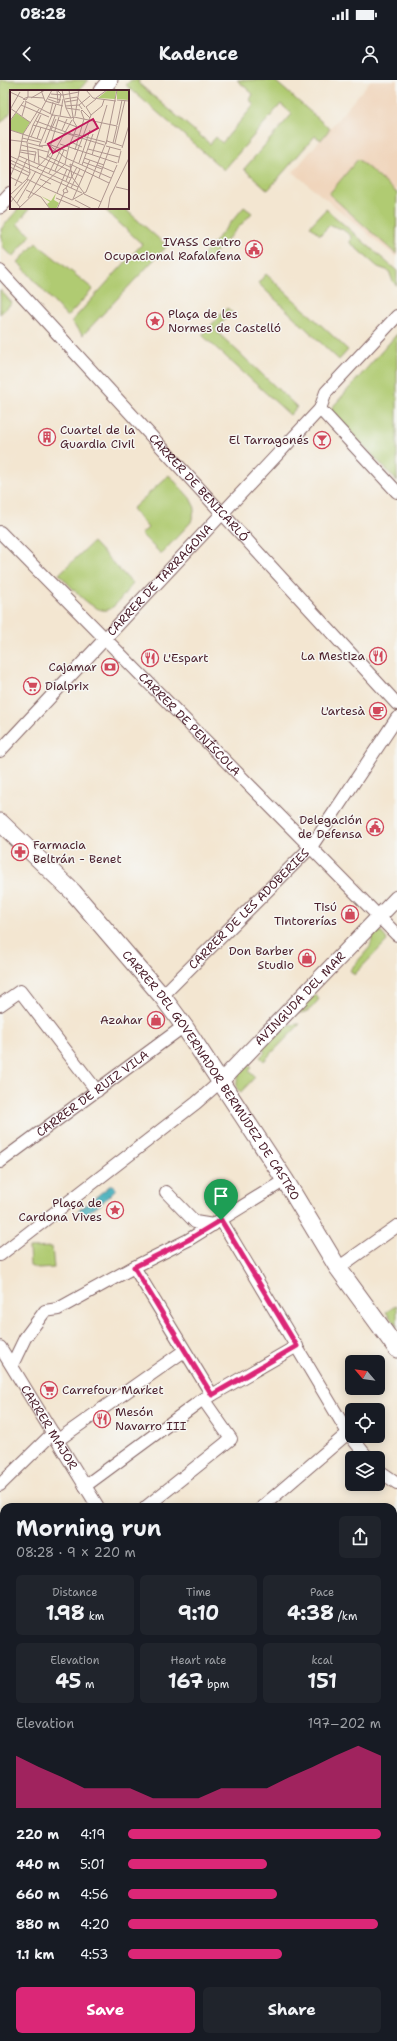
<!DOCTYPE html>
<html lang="en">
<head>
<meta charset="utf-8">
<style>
  body { margin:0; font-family:"Shantell Sans",sans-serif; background:#20242c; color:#f1f3f6; height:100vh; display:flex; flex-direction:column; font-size:15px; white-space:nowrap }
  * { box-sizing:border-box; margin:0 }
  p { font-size:13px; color:#9ea1a6 }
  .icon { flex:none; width:22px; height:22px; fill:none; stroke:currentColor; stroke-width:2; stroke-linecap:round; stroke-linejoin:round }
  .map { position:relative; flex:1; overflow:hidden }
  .panel { position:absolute; left:0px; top:1423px; width:397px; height:538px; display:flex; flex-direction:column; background:#171b24; border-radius:12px 12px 0 0; box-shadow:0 2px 10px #0003 }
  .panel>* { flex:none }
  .needle { width:26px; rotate:299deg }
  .fabs { position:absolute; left:345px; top:1275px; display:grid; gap:8px }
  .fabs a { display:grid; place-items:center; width:40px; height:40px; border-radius:6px; background:#171b24; box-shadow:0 2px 10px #0003; font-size:20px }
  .pin { position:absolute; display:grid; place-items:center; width:34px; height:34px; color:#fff; margin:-41px -17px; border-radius:50% 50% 50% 0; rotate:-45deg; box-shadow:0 0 4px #0007 }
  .pin .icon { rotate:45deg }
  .round { display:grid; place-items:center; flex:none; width:42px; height:42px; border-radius:6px; background:#20242c }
  .head { display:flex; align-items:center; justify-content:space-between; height:68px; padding:0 16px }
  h1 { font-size:22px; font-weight:700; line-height:30px }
  .figures { display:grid; grid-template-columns:repeat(3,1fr); gap:6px; height:68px; padding:4px 16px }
  .figures div { display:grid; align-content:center; border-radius:6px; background:#20242c; text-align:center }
  .figures b { font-size:20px; font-weight:700 }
  .figures small { font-size:11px; font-weight:400 }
  .figures p { font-size:11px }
  .chart { height:112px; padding:8px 16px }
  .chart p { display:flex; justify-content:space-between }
  .chart svg { width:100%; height:72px; margin-top:4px; fill:#db2777; opacity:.7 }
  .button { display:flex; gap:8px; margin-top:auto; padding:8px 16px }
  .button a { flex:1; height:46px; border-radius:6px; background:#db2777; color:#fff; font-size:16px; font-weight:700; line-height:46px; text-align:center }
  .button a+a { background:#20242c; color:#f1f3f6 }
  ul { padding:0 16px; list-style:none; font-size:13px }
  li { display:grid; grid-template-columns:64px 48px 1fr; align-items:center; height:30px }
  li i { height:10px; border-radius:5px; background:#db2777 }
  .status { display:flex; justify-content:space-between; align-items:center; height:28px; padding:0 20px; background:#171b24; direction:ltr }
  .status svg { height:11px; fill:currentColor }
  header { display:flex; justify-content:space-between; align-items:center; height:52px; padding:0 16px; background:#171b24; font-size:18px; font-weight:700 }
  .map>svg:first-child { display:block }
  .built { fill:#f0d5bc }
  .green { fill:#b0cb72; stroke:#7d754e }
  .water { fill:#3aaab7; stroke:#426471 }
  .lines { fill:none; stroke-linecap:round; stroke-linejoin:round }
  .minor-casing { stroke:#856565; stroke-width:14 }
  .tertiary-casing { stroke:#856565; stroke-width:17 }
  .secondary-casing { stroke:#856565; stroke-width:19 }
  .minor { stroke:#fff; stroke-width:12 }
  .tertiary { stroke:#fff; stroke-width:15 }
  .secondary { stroke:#fff; stroke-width:17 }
  .route-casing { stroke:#fff; stroke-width:8 }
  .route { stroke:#db2777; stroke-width:5 }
  .labels { text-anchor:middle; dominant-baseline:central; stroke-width:3; stroke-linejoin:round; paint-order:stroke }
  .poi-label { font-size:12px; fill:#4a1f2b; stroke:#f6f6f2; text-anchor:end }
  .street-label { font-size:12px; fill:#4a1f2b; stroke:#f6f6f2 }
  .inset-road { fill:none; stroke:#af968f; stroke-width:1 }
  .view { fill:#c2185b; fill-opacity:0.15; stroke:#c2185b; stroke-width:2 }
  .inset-edge { fill:none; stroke:#4a1f2b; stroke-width:2 }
</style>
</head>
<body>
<div class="status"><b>08:28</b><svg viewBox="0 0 49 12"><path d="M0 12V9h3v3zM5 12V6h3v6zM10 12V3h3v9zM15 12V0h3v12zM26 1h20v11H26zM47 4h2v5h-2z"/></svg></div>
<header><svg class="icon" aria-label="back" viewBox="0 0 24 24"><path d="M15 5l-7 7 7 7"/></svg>Kadence<svg class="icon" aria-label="person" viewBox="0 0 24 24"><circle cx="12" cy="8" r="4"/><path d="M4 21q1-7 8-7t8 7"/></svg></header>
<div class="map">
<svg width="397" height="1961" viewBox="0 0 397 1961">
  <rect width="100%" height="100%" fill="#f6f6f2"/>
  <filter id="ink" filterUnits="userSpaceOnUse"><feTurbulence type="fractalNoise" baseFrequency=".025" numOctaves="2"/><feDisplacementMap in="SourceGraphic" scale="8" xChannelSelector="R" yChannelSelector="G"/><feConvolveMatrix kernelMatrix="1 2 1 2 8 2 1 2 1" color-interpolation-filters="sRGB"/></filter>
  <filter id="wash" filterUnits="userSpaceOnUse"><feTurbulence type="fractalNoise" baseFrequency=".012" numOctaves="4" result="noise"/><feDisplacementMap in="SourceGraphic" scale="16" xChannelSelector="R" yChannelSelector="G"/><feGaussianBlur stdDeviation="0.9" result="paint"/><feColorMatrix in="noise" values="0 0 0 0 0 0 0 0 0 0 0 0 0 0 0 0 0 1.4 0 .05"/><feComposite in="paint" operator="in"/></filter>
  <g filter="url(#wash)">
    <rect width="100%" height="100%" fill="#f3e6d1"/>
    <path class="built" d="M371,0h26v178l-104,-86z"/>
    <g class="green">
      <path d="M0,0h88l-10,11h-67v21l-10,11z"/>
      <path d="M131,0h9l-2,3 72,61 6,-7 6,6 32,-38 -4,-5 3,-6 -16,-14h37l56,49 -9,11 -6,-4 -47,54 -24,-21 48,-55 -11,-10 -57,66 -98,-85z"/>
      <path d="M358,79l39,34 -1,61 -67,-60z"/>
      <path d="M244,127l8,6 -48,51 -5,-4z"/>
      <path d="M19,128h11l-13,16 14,11 -18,22 -10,-10 -2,-18z"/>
      <path d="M103,128h21l43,38 -84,89 -12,-13 71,-78z"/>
      <path d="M326,129l71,62v15l-4,-4 -4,-11 -11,-4 -28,-24 1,-7 -9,-7 -12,-4 -10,10 -10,-9z"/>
      <path d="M36,163l57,46 -26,28 -49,-55z"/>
      <path d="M266,194l82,76 -9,10 -81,-77z"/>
      <path d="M0,210l12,13 -12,11z"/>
      <path d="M227,228l5,4 -17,18 82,77 -7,8 -88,-80z"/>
      <path d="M397,254v147l-67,-71z"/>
      <path d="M169,395l21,23 5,10 -4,14 -30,32 -20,-20 7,-6 -16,-19z"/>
      <path d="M93,462l40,42c-6,6 -16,21 -23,25 -15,8 -41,-25 -51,-35z"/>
      <path d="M379,850l7,8 1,3 -33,34 -4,-5 20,-23 4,-15z"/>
      <path d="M314,914l5,5c-7,9 -11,15 -24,14z"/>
      <path d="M300,944l-36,37 -4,-4 5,-5 -3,-3 23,-24z"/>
      <path d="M247,984l5,4 -3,3 6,6 -14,15 -4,-3c-1,-11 2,-17 10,-25z"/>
      <path d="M52,1167l2,21 -16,1 -8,-3 -1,-18z"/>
      <path d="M397,1225v22l-11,-15z"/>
    </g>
    <path class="water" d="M112,1104l4,5 -16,16 -19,11 -3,-5z"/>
  </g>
  <g filter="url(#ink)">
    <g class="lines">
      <g class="minor-casing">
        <g id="minor">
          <path id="s1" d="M0,191l397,433"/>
          <path d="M320,329l77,83"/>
          <path id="s2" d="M0,452l397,403"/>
          <path id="s3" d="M0,671l320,-342 6,-17 71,-76"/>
          <path id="s4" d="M162,916l149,-149 86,-129"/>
          <path d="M0,925l20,-14 77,100"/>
          <path id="s5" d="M0,1082l184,-136"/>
          <path d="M166,1112l29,30 18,3"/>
          <path d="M221,1140l127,213 20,25"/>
          <path d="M0,1175l196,-152 25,-22"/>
          <path d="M134,1187l78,128"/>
          <path d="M338,1188l59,-42"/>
          <path id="s6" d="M0,1267l98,160"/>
          <path d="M12,1285l13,-27 20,-27 13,-2 76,-42 54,-27 97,-60"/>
          <path d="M58,1360l126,-89"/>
          <path d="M378,1390l19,13"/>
          <path d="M0,1405l53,-52"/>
          <path d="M85,1406l118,-87 9,-4 85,-49"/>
          <path d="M146,1427l85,-68 -28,-40"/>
          <path d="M262,1427l86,-74"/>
          <path d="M393,1455l4,-3"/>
          <path d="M393,1677l4,-5"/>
          <path d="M0,1746l4,-5"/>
          <path d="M0,1884l4,4"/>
          <path d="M79,1957l8,4"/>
          <path d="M335,1957l1,4"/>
          <path d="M39,1961l5,-4"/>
        </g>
      </g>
      <g class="tertiary-casing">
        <g id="tertiary">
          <path d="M101,11l9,-11"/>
          <path d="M0,126l11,-12"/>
          <path id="s7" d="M221,1001l176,-183"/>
          <path d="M394,1886l3,5"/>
          <path d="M73,1961l4,-4"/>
        </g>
      </g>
      <g class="secondary-casing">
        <g id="secondary">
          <path id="s8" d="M0,742l73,70 89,104 22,30 101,154 53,88 59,81"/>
        </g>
      </g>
      <use href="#minor" class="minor"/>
      <use href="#tertiary" class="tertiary"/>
      <use href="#secondary" class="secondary"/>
    </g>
  </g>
  <g class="lines" filter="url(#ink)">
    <g class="route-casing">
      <path id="route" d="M221,1140l76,126 -85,49 -78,-128 54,-27z"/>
    </g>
    <use href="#route" class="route"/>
  </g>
  <defs>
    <g id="civic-ring" transform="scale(0.9)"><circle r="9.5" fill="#f6f6f2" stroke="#d1495b" stroke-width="1.5"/><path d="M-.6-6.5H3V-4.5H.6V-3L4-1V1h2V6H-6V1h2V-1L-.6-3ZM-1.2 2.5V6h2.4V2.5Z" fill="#d1495b"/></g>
    <g id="sight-ring" transform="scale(0.9)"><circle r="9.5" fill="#f6f6f2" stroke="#d1495b" stroke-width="1.5"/><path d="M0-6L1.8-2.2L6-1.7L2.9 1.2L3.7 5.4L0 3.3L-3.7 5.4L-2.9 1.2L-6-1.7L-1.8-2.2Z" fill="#d1495b"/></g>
    <g id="building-ring" transform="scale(0.9)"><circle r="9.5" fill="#f6f6f2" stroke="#d1495b" stroke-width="1.5"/><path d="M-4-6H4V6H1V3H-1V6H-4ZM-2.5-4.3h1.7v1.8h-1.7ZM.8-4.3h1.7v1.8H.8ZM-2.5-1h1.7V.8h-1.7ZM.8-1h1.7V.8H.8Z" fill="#d1495b"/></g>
    <g id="bar-ring" transform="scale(0.9)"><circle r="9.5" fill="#f6f6f2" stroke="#d1495b" stroke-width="1.5"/><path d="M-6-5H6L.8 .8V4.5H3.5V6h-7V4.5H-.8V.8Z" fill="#d1495b"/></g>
    <g id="restaurant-ring" transform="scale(0.9)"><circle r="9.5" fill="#f6f6f2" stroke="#d1495b" stroke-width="1.5"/><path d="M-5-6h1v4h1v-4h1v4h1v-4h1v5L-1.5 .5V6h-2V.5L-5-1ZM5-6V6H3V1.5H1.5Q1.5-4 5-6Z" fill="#d1495b"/></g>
    <g id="bank-ring" transform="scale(0.9)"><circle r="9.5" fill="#f6f6f2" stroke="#d1495b" stroke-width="1.5"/><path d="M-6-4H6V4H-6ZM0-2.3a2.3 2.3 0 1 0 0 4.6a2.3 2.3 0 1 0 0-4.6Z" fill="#d1495b"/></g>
    <g id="supermarket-ring" transform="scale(0.9)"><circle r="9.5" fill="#f6f6f2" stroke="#d1495b" stroke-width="1.5"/><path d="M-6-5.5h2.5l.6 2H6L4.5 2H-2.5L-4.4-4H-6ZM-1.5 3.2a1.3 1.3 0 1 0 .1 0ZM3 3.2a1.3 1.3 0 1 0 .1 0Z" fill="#d1495b"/></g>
    <g id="cafe-ring" transform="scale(0.9)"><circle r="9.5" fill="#f6f6f2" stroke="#d1495b" stroke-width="1.5"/><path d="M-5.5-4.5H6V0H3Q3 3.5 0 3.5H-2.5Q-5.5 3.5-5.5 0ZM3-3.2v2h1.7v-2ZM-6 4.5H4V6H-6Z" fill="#d1495b"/></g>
    <g id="pharmacy-ring" transform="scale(0.9)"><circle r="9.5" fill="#f6f6f2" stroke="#d1495b" stroke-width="1.5"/><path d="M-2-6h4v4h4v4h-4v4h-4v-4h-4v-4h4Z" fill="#d1495b"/></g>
    <g id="shop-ring" transform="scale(0.9)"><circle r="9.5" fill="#f6f6f2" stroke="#d1495b" stroke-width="1.5"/><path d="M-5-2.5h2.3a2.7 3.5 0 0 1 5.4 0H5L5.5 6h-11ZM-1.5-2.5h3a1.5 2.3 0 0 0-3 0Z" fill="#d1495b"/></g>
  </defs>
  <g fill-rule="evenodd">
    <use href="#civic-ring" x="254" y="169"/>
    <use href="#sight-ring" x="155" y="241"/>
    <use href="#building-ring" x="47" y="357"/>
    <use href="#bar-ring" x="322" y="360"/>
    <use href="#restaurant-ring" x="378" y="576"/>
    <use href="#restaurant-ring" x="150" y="578"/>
    <use href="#bank-ring" x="110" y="587"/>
    <use href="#supermarket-ring" x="32" y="606"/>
    <use href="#cafe-ring" x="378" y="631"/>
    <use href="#civic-ring" x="375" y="747"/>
    <use href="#pharmacy-ring" x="20" y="772"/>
    <use href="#shop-ring" x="350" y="834"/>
    <use href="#shop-ring" x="307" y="878"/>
    <use href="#shop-ring" x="156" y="940"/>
    <use href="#sight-ring" x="115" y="1130"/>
    <use href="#supermarket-ring" x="49" y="1310"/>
    <use href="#restaurant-ring" x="102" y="1339"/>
  </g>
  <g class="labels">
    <g class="poi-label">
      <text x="241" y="162">IVASS Centro<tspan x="241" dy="14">Ocupacional Rafalafena</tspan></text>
      <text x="168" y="234" text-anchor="start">Plaça de les<tspan x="168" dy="14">Normes de Castelló</tspan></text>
      <text x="60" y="350" text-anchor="start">Cuartel de la<tspan x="60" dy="14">Guardia Civil</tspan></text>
      <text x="309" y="360">El Tarragonés</text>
      <text x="365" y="576">La Mestiza</text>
      <text x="163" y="578" text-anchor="start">L'Espart</text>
      <text x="97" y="587">Cajamar</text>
      <text x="45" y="606" text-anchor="start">Dialprix</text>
      <text x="365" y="631">L'artesà</text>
      <text x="362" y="740">Delegación<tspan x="362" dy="14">de Defensa</tspan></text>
      <text x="33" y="765" text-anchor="start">Farmacia<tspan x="33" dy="14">Beltrán - Benet</tspan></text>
      <text x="337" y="827">Tisú<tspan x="337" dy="14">Tintorerías</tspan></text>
      <text x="294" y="871">Don Barber<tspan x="294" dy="14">Studio</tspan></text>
      <text x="143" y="940">Azahar</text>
      <text x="102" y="1123">Plaça de<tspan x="102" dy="14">Cardona Vives</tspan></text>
      <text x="62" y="1310" text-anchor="start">Carrefour Market</text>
      <text x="115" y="1332" text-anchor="start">Mesón<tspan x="115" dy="14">Navarro III</tspan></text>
    </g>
    <g class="street-label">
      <text stroke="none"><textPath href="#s1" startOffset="294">CARRER DE BENICARLÓ</textPath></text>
      <text stroke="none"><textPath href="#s3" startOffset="234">CARRER DE TARRAGONA</textPath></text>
      <text stroke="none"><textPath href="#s2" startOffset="270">CARRER DE PENÍSCOLA</textPath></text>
      <text stroke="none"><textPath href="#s4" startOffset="123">CARRER DE LES ADOBERIES</textPath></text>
      <text stroke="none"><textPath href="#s7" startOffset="114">AVINGUDA DEL MAR</textPath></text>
      <text stroke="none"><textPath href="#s8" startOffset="331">CARRER DEL GOVERNADOR BERMÚDEZ DE CASTRO</textPath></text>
      <text stroke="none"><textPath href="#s5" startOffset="115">CARRER DE RUIZ VILA</textPath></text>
      <text stroke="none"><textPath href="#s6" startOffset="94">CARRER MAJOR</textPath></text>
    </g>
  </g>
  <g transform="translate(10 10)">
    <rect width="119" height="119" fill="#f3e6d1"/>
    <path d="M98,0h8l-1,9 -17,-1zM107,0h12v10l-12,-1zM6,23l14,9 -7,12 -13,-4v-8zM46,103l-2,7 5,3 -3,6h-6l-3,-5 3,-2 -9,-6 10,5z" fill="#b0cb72"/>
    <path class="inset-road" d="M31,0l4,11 18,5M47,0l1,13M52,0l4,18 5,10 3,-1 -1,3M59,0l4,27M76,0l7,8 23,3M0,2l13,6M41,4l12,1M53,5l16,-3M18,7l16,1M18,7l-2,3 -3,-1 5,-2v-7M39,7l12,3M67,7l8,10M21,8l14,-8M86,8l11,-8M38,9l11,4 2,-9 -4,-4M55,9l12,-2M107,10l12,1M15,11l28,14 18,3M55,12l12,-2M11,15l28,12M69,15l11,-9M55,16l14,-1 3,4M0,18l21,15M1,18l9,-16M56,18l14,2M40,24l3,-12M81,25l-5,-8 10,-8M81,25l11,-9 2,-6M12,26l4,-14M42,26l4,-12M50,26l3,-17M65,26l4,-26M64,27l43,9M74,29l-3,-8 1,-1 8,8M48,30l19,7M0,31l14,-20M26,31l38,14M23,35l31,9M107,35l5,-25M0,40l31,10M41,40l5,-11M52,40l5,-11M55,43l39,12M64,44l31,8M21,47l10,-22M12,48l18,4M27,49l4,-12M0,50l17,2M97,51l15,5M61,52l11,5M18,53l15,4M35,53l10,-27M103,53l4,-17M105,53l10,-43M50,54l57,19M96,54l11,-54M11,55l27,7M41,55l16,6M29,56l10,-1 17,13 45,20M29,56l13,-31M96,56l15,4M112,58l7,-23M28,59l1,15M78,59l31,8M10,60l16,2 -2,10M65,60l9,-31M10,62l15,3M82,65l15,-50M0,66l68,31M9,66l52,22M29,66l44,21M37,66l23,11M37,67l12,-40M74,68l20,7M0,70l72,33M73,72l19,7M0,73l20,10M69,73l11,-33M108,73l3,-12M72,75l11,-31M87,75l17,7M0,77l19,9M27,78l17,-18M45,81l9,-21M39,83l12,-24M0,87l9,-21 4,-22 16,-25M0,87l12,6M89,88l11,-31M17,89l3,-6 -3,-31 6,-17 19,-35M30,89l11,5M56,91l25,-66M5,96l12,-27M33,97l29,13 14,-8 21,-52M106,97l13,3M56,98l11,-21M61,98l9,-19M16,100l15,7 9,12M47,103l10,-24M74,103l-12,-16 -2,-13 39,19M74,104l17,8M0,105l10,12M0,105l17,-16 16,8M18,108l44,-78M46,108l24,10M63,109l17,-39M65,110l17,9M0,113l18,-23M7,113l19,-32M8,119l47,-45 4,-18 8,-19 -4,-7M47,119l7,-16 4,-1 -2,-4 -3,2 1,3M88,119l19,-44M98,119l2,-12 19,-39"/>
    <path class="view" d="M83,29l5,9 -45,25 -5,-9z"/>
    <rect width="119" height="119" class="inset-edge"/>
  </g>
</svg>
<div class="fabs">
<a><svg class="needle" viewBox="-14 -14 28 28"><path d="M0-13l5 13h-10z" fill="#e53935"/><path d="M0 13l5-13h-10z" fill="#9ea1a6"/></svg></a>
<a><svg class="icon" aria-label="locate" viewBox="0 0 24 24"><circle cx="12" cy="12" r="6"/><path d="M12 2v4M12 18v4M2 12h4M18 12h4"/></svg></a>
<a><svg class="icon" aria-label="layers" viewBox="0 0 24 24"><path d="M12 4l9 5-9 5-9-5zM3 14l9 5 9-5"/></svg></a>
</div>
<div class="pin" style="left:221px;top:1140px;background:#1e9e55"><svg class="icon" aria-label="arrive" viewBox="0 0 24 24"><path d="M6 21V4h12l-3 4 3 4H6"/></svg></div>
<section class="panel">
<div class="head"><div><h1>Morning run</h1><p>08:28 · 9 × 220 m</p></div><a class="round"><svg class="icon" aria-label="share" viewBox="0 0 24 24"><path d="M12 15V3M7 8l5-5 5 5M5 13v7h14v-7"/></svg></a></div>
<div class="figures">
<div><p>Distance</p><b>1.98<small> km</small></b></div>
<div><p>Time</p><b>9:10</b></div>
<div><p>Pace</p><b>4:38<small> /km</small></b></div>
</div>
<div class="figures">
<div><p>Elevation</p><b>45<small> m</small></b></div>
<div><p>Heart rate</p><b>167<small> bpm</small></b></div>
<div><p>kcal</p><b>151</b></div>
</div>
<div class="chart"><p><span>Elevation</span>197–202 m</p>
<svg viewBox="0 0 160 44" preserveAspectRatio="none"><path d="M0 44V12L10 19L20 25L30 32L40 32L50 32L60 38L70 38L80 38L90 32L100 32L110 32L120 25L130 19L140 12L150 6L160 12V44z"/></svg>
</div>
<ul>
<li><b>220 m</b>4:19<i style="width:100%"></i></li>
<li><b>440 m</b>5:01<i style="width:55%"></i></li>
<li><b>660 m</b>4:56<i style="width:59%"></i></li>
<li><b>880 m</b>4:20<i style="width:99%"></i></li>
<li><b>1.1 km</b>4:53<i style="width:61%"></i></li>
</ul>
<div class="button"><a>Save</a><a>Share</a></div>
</section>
</div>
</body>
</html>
